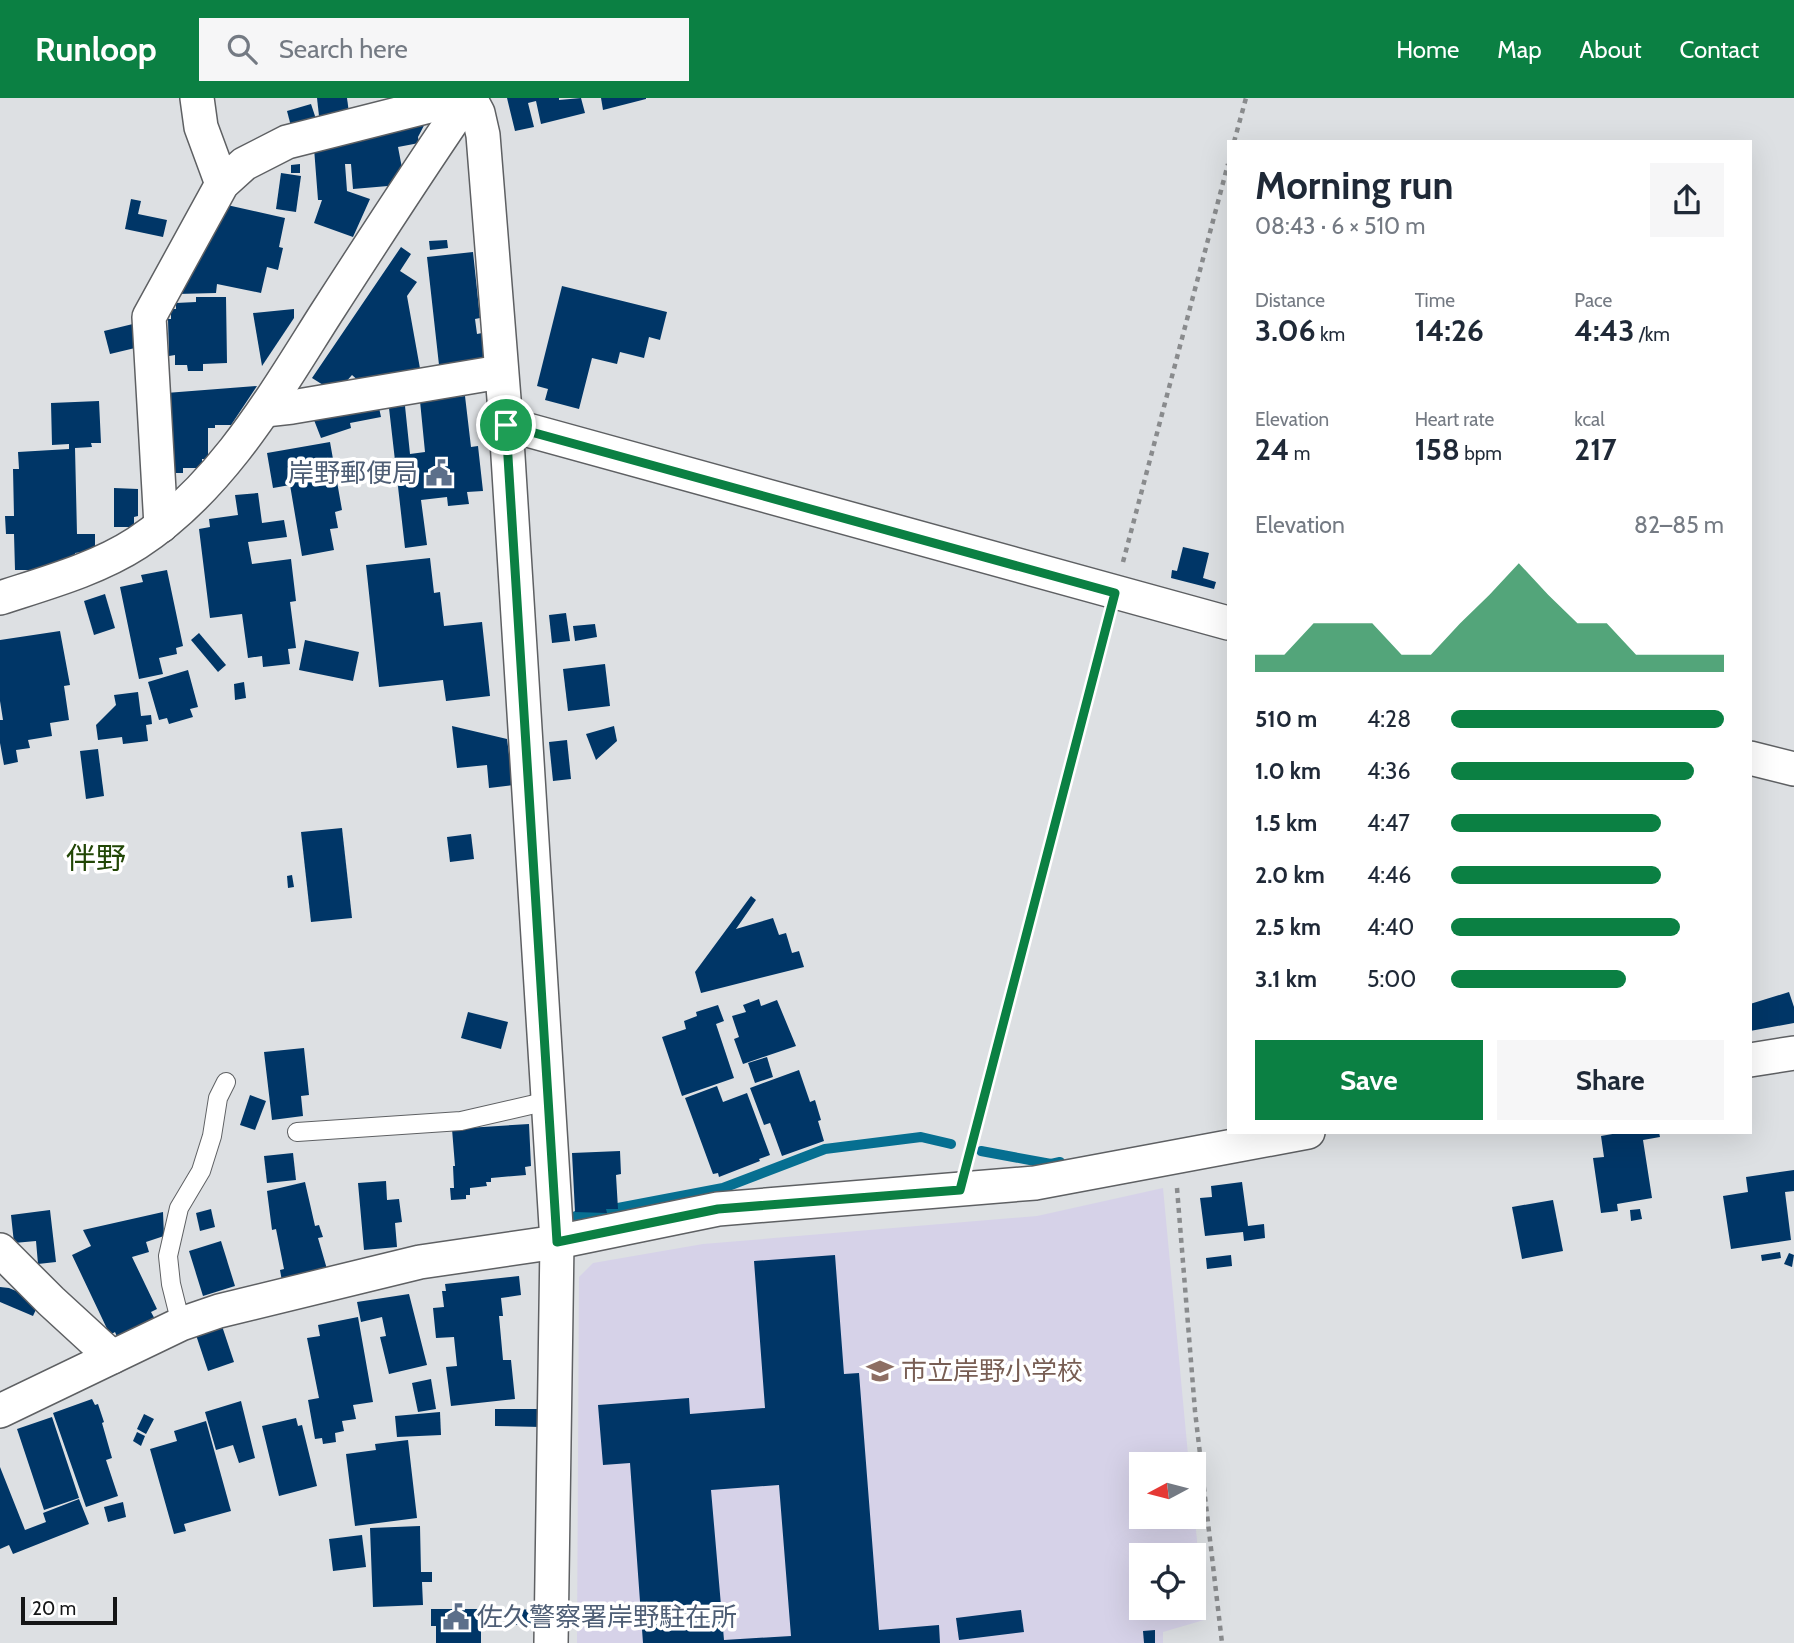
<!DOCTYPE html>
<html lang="en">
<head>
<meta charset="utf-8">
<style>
  body { margin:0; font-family:Cabin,"Noto Sans JP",sans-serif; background:#f6f6f7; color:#1f2937; height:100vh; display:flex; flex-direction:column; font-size:26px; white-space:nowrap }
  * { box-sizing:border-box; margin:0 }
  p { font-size:23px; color:#747a83 }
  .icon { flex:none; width:38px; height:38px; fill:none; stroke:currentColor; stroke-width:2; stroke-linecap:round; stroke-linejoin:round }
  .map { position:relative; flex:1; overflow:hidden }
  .side { position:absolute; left:1227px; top:42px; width:525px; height:994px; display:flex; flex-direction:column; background:#fff; border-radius:0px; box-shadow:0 7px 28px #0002 }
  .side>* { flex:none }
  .needle { width:46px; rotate:263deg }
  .tools { position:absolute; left:1129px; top:1354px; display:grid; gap:14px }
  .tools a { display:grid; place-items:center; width:77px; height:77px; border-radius:0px; background:#fff; box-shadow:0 7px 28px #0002; font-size:35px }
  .scale { position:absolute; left:21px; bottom:18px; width:96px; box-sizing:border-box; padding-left:7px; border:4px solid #141516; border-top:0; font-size:19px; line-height:24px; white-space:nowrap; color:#141516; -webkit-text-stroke:5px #fff; paint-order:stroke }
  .pin { position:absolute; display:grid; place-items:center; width:60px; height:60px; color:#fff; margin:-30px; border:4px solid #fff; border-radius:50%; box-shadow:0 2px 7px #0007 }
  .round { display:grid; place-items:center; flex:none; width:74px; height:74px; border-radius:0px; background:#f6f6f7 }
  .headline { display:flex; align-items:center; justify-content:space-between; height:119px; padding:0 28px }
  h1 { font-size:38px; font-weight:700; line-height:52px }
  .figures { display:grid; grid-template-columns:repeat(3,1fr); gap:10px; height:119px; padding:7px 28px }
  .figures div { display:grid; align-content:center }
  .figures b { font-size:30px; font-weight:700 }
  .figures small { font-size:19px; font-weight:400 }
  .figures p { font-size:19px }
  .chart { height:196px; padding:14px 28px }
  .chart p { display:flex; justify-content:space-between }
  .chart svg { width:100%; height:126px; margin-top:7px; fill:#0b8043; opacity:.7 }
  .button { display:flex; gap:14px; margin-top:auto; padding:14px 28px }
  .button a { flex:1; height:80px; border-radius:0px; background:#0b8043; color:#fff; font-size:28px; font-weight:700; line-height:80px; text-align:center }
  .button a+a { background:#f6f6f7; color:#1f2937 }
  ul { padding:0 28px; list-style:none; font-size:23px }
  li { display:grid; grid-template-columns:112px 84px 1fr; align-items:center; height:52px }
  li i { height:18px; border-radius:9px; background:#0b8043 }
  header { display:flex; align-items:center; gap:42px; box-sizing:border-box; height:98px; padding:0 35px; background:#0b8043; color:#fff }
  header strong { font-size:33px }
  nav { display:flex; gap:38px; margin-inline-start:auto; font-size:24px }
  .search { width:490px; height:63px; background:#f6f6f7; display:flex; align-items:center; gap:18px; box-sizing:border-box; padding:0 24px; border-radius:0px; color:#747a83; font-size:26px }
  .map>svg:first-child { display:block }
  .education { fill:#d6d2e8; fill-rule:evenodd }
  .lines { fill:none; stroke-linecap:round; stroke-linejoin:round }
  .stream { stroke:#066f91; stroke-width:10 }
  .building { fill:#003667; fill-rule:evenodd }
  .lane-casing { stroke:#5e6063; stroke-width:20 }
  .street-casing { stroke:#5e6063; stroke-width:36 }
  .path { stroke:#898b8d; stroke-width:4.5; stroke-dasharray:5 5; stroke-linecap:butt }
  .lane { stroke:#fff; stroke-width:18 }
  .street { stroke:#fff; stroke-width:33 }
  .route-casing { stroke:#fff; stroke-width:14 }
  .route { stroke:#0b8043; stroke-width:9 }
  .labels { text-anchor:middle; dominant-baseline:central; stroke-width:7; stroke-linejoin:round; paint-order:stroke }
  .service-label { font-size:26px; fill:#4e5e75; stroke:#fff; text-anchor:end }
  .education-label { font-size:26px; fill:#785e54; stroke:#fff; text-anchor:start }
  .quarter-label { font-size:30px; fill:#214605; stroke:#fff }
</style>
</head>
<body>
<header>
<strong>Runloop</strong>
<div class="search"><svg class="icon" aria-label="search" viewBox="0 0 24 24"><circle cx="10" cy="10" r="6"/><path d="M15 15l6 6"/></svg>Search here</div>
<nav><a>Home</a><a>Map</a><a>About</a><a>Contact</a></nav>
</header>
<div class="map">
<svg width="1794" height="1545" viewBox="0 0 1794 1545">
  <rect width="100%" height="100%" fill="#dde0e3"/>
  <path class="education" d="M1163,1090l26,277h-48v52h53v-10l10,113 -41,12v11h-586l2,-366 14,-14 110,-19 334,-28zM1141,1458h53v52h-53z"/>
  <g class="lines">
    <g class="stream">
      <path d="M981,1053l70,13 9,-2"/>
      <path d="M576,1118l147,-28 102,-39 96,-12 30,7"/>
    </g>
  </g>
  <g class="building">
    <path d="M317,0h30l2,15 -30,3z"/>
    <path d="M507,0h52v2l22,-2 4,15 -44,11 -5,-23 -8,2 6,24 -19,4z"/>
    <path d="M601,0h45v1l-43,11z"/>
    <path d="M311,6l6,18 -25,8 -5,-19z"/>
    <path d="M430,16l-12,23 1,6 -21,4 4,21 -14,18 -35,3 -2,-25h-6l2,27 23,8 -17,38 -39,-14 8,-23h-4l-4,-52z"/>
    <path d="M300,66v9h-9v-8z"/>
    <path d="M281,75l20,3 -5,36 -20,-3z"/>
    <path d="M131,101l10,2 -3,13 29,6 -4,17 -38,-8z"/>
    <path d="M227,107l58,13 -6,29 4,1 -5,22 -11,-3 -6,26 -44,-9 -1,9 -39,1z"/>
    <path d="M447,142l1,8 -18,2 -1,-9z"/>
    <path d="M401,149l10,7 -11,17 17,11 -10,14 14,78 -60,9 -9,-8 -16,18 -24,-15z"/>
    <path d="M473,154l7,66 -5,1 2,15 5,-1 2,27 -45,5 -12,-108z"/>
    <path d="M562,188l105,26 -7,28 -11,-3 -5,21 -24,-6 -3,12 -25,-6 -13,51 -34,-9 3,-11 -11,-3z"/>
    <path d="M196,199h30l1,66 -24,1v7h-15l-1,-6h-12v-10l-6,1 -1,-37h3v-10h5v-6l20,-1z"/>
    <path d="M294,211v9l-32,48 -9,-53z"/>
    <path d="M137,225l-2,25 -25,6 -6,-23z"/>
    <path d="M257,288l-26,39h-16v3h-7v31h-6v9h-19v5h-18l1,-80z"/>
    <path d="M465,298l6,51 7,-1 5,45 -16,1 2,12 -21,2 -1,-9 -26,3 6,45 -22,3 -16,-140 16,-2 5,48 15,-2 -5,-51z"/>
    <path d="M99,303l2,42h-10l1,4 -17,1 2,86h18v13l-6,4 -14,2v5l-33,12h-27l-1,-36h-8l-1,-18h9l-1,-47h6l-1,-17 51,-3v-5l-17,1 -1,-42z"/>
    <path d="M378,305l3,14 -31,6 1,5 -30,10 -7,-18z"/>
    <path d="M330,344l12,68 -7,2 3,16 -8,1 4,21 -32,6 -12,-71 -17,3 -6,-35z"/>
    <path d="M114,390l24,1v27l-4,1v10h-20z"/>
    <path d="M258,395l4,30 22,-3 3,17 -39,5 4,22 39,-5 5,42 -6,1 6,46 -8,1 2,15 -27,3 -1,-11 -14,2 -6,-44 -32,4 -11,-89 11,-2 -1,-8 29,-4 -3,-20z"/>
    <path d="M1183,449l26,6 -6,25 13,4 -2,7 -43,-11 1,-8 5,1z"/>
    <path d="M430,460l4,35 6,-1 4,34 38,-4 8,74 -44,5 -3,-21 -64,7 -13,-122z"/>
    <path d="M167,472l16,76 -7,2 1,6 -18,4 4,16 -24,5 -19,-92 23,-5 -2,-7z"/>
    <path d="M105,496l10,34 -21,7 -10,-34z"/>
    <path d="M566,515l4,28 -18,2 -3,-28z"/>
    <path d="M595,526l2,13 -22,4 -2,-15z"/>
    <path d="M60,533l10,54 -6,1 5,34 -19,3 2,13 -24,4 2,8 -14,2 2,12 -14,3 -4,-22v-23h3l-3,-19v-61z"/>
    <path d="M199,535l27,32 -8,7 -27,-32z"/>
    <path d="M305,542l54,12 -6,29 -54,-11z"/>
    <path d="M605,566l5,42 -42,5 -5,-42z"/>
    <path d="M188,572l10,37 -8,2 3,8 -24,7 -2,-6 -8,2 -11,-38z"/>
    <path d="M244,584l2,16 -11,2 -1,-16z"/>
    <path d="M138,594l3,24 10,-1 1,9 -6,1 2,16 -25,3 -1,-7 -24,3 -2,-15 20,-20 -2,-10z"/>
    <path d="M452,628l55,13 6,46 -24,3 -2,-23 -30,3z"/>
    <path d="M614,628l3,15 -21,19 -10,-26z"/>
    <path d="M567,642l4,39 -18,2 -4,-39z"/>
    <path d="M98,651l6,47 -18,3 -6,-48z"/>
    <path d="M342,730l10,90 -41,4 -10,-90z"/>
    <path d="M471,736l3,25 -24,3 -3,-25z"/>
    <path d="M292,777l2,12 -6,1 -1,-12z"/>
    <path d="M751,798l5,4 -20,29 37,-11 6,17 7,-2 6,20 7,-2 5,16 -103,26 -6,-21z"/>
    <path d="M1789,894l5,15v16l-44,8v-27z"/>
    <path d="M759,901l2,7 16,-6 19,46 -53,18 -9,-25 5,-2 -7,-21 14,-4 -3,-7z"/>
    <path d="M718,907l6,16 -8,3 18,54 -52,18 -20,-59 24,-8 -2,-8 13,-5 -1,-4z"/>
    <path d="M468,914l40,10 -7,27 -40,-11z"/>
    <path d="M304,950l5,47 -8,1 2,20 -31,4 -8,-68z"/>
    <path d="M767,959l6,20 -18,6 -7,-20z"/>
    <path d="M799,972l11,32 5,-2 6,20 -3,1 6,20 -42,15 -12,-33 -6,2 -14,-37z"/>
    <path d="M717,988l6,16 24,-9 23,62 -11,4 1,2 -41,16 -1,-4 -5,1 -28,-76z"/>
    <path d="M250,997l16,6 -11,29 -15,-5z"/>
    <path d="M529,1026l2,42 -6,1 1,8 -35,3v4h-5l1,4 -17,2v7h-4v4l-15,1 -1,-12h4l-1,-22h2l-3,-37z"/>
    <path d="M1659,1034l1,5 -17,3 9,58 -35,6 1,7 -17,2 -8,-55 11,-1 -3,-21 23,-4z"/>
    <path d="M620,1053l1,23 -5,1 2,34h-12l1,4 -32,-1 -3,-59z"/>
    <path d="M293,1055l3,27 -29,3 -3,-27z"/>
    <path d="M1794,1072v21l-9,1 6,48 -60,9 -8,-53 25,-4 -2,-15z"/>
    <path d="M386,1083l1,19 12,-1 3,23 -7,1 2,24 -33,3 -6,-67z"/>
    <path d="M305,1084l10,44 4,-1 4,12 -5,1 11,38 -46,11 -3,-17 4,-1 -8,-40 -4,1 -5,-39z"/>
    <path d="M1242,1084l6,44 16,-2 1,14 -21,3 -1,-9 -38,4 -5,-38 12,-1 -1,-11z"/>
    <path d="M1553,1102l10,51 -41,8 -10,-52z"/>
    <path d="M211,1111l4,18 -15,4 -4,-18z"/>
    <path d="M1640,1111l2,10 -11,2 -1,-11z"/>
    <path d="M50,1112l6,52 -18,2 -2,-23 -22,2 -3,-28z"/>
    <path d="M163,1114l1,24 -18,6 3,10 -17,5 25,52 -6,3 5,9 -38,18 -3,-7 -5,3 -38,-80 19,-9 -8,-16z"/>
    <path d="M221,1143l14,45 -32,10 -14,-45z"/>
    <path d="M1780,1154l1,6 -19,3 -1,-6z"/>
    <path d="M1789,1155l5,2 -2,12 -8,-3z"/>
    <path d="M835,1157l9,119 15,-1 20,257 60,-5 1,18h-297l-13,-180 -27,2 -5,-60 91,-7 1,16 75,-6 -11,-147zM779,1387l12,151 -67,4 -13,-150z"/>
    <path d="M1231,1157l1,11 -25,3 -1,-11z"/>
    <path d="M519,1178l2,19 -20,3 2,18h-4l4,44h8l4,39 -64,7 -5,-39 11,-1 -3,-29 -18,1 -3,-30 11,-1 -2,-16h4l-1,-7z"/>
    <path d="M0,1189l9,1 31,13 -7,15 -33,-14z"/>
    <path d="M409,1196l18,71 -38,9 -9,-37 6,-1 -4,-19 -21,5 -4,-20z"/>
    <path d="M358,1219l15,85 -20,3 3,14 -14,2 2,10 -9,2 1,9 -13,2 -1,-6 -7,1 -7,-39 11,-2 -12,-60 13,-2 -2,-11z"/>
    <path d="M222,1228l12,36 -26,9 -12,-36z"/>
    <path d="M431,1281l5,30 -18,3 -6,-29z"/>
    <path d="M92,1301l3,6 3,-1 6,18 -2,1 10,35 -6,2 12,36 -32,11 -33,-94z"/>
    <path d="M241,1303l14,57 -16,5 -6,-18 -17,5 -11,-38z"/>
    <path d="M495,1311h46v18l-46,-1z"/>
    <path d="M440,1314l1,23 -44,2 -2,-21z"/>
    <path d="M144,1316l10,5 -8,15 -9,-5z"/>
    <path d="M52,1319l27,81 -35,12 -27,-81z"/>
    <path d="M296,1320l2,8 4,-1 15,61 -38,10 -17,-70z"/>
    <path d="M206,1323l25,90 -47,13 2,7 -12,3 -24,-85 27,-8 -3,-10z"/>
    <path d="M137,1334l8,4 -4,10 -8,-5z"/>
    <path d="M408,1342l9,78 -62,8 -9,-72 30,-4 -1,-6z"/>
    <path d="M0,1369l25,63 21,-8 -3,-9 36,-14 10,25 -76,30 -4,-9 -9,4z"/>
    <path d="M123,1404l3,15 -18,5 -4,-15z"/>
    <path d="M420,1428l1,46h11v10h-10l1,23 -50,2 -3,-79z"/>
    <path d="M362,1437l4,32 -33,4 -4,-32z"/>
    <path d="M431,1511h50v34h-45v-17h-5z"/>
    <path d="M536,1511l1,15 -24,1 -2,-15z"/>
    <path d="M1021,1512l3,22 -65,8 -3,-22z"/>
    <path d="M1155,1532v13h-11l-1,-12z"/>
  </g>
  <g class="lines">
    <g class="lane-casing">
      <g id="lane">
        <path d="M297,1034l164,-11 87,-20"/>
        <path d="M181,1226l-10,-40 -3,-28 11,-48 22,-37 11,-35 6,-38 8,-16"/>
      </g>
    </g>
    <g class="street-casing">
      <g id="street">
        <path d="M197,0l4,29 21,57"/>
        <path d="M470,0l8,15 5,22 23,289 51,818 -6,401"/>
        <path d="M265,312l27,-3 208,-35"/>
        <path d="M506,326l722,199"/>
        <path d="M161,428l-12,-209 73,-133 22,-20 43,-22 174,-44"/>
        <path d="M0,500c46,-15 97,-29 137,-55 84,-55 136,-146 188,-228 47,-73 94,-146 143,-217"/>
        <path d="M1750,660l44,11"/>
        <path d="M1750,962l44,-7"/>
        <path d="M0,1152l51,51 61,56"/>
        <path d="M0,1313l181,-87 38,-13 201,-49 137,-20 161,-33 317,-26 273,-51"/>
      </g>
    </g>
    <g class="path">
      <path d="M1234,44l12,-44"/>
      <path d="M1123,464l105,-398"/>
      <path d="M968,1060l140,-537"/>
      <path d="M1177,1090l18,223 27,232"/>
    </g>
    <use href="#lane" class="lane"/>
    <use href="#street" class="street"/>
  </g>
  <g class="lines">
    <g class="route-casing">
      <path id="route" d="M506,327l609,168 -155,597 -242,19 -161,33z"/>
    </g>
    <use href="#route" class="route"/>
  </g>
  <defs>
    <g id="civic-bare" transform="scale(2.1)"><path d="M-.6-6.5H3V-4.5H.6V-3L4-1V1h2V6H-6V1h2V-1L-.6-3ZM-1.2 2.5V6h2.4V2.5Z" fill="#5c6f8a" stroke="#fff" stroke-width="2.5" paint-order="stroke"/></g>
    <g id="school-bare" transform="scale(2.1)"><path d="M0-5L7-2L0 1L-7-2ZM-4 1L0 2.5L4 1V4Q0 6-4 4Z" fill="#8d6e63" stroke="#fff" stroke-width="2.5" paint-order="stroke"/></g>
  </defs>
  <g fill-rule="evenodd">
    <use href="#civic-bare" x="439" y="375"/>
    <use href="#school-bare" x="880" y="1273"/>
    <use href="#civic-bare" x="456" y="1519"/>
  </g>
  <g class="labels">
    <g class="service-label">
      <text x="418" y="375">岸野郵便局</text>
      <text x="477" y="1519" text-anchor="start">佐久警察署岸野駐在所</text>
    </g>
    <g class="education-label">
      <text x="901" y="1273">市立岸野小学校</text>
    </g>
    <g class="quarter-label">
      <text x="96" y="760">伴野</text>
    </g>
  </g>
</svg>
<div class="tools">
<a><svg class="needle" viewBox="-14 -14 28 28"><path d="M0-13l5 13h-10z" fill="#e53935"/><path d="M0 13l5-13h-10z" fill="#747a83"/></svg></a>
<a><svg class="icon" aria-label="locate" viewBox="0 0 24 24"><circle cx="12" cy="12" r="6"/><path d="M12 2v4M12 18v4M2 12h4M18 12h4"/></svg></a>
</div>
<div class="scale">20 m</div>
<div class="pin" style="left:506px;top:327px;background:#1e9e55"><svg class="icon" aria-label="arrive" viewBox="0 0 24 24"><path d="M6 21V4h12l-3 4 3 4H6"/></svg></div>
<section class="side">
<div class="headline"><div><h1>Morning run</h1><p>08:43 · 6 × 510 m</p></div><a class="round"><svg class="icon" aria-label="share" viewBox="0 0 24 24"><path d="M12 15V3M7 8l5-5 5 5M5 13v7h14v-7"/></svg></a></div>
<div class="figures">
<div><p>Distance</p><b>3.06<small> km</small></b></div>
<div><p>Time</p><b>14:26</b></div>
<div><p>Pace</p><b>4:43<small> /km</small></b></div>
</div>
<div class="figures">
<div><p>Elevation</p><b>24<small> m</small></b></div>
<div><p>Heart rate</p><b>158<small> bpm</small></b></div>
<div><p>kcal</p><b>217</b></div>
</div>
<div class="chart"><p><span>Elevation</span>82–85 m</p>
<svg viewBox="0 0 160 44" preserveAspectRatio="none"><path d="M0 44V38L10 38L20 27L30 27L40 27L50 38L60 38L70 27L80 17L90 6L100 17L110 27L120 27L130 38L140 38L150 38L160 38V44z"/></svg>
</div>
<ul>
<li><b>510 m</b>4:28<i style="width:100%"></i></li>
<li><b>1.0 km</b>4:36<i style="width:89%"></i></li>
<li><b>1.5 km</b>4:47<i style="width:77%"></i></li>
<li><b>2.0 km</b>4:46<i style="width:77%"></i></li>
<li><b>2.5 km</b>4:40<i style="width:84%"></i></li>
<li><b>3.1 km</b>5:00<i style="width:64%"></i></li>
</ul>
<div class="button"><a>Save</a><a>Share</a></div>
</section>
</div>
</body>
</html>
